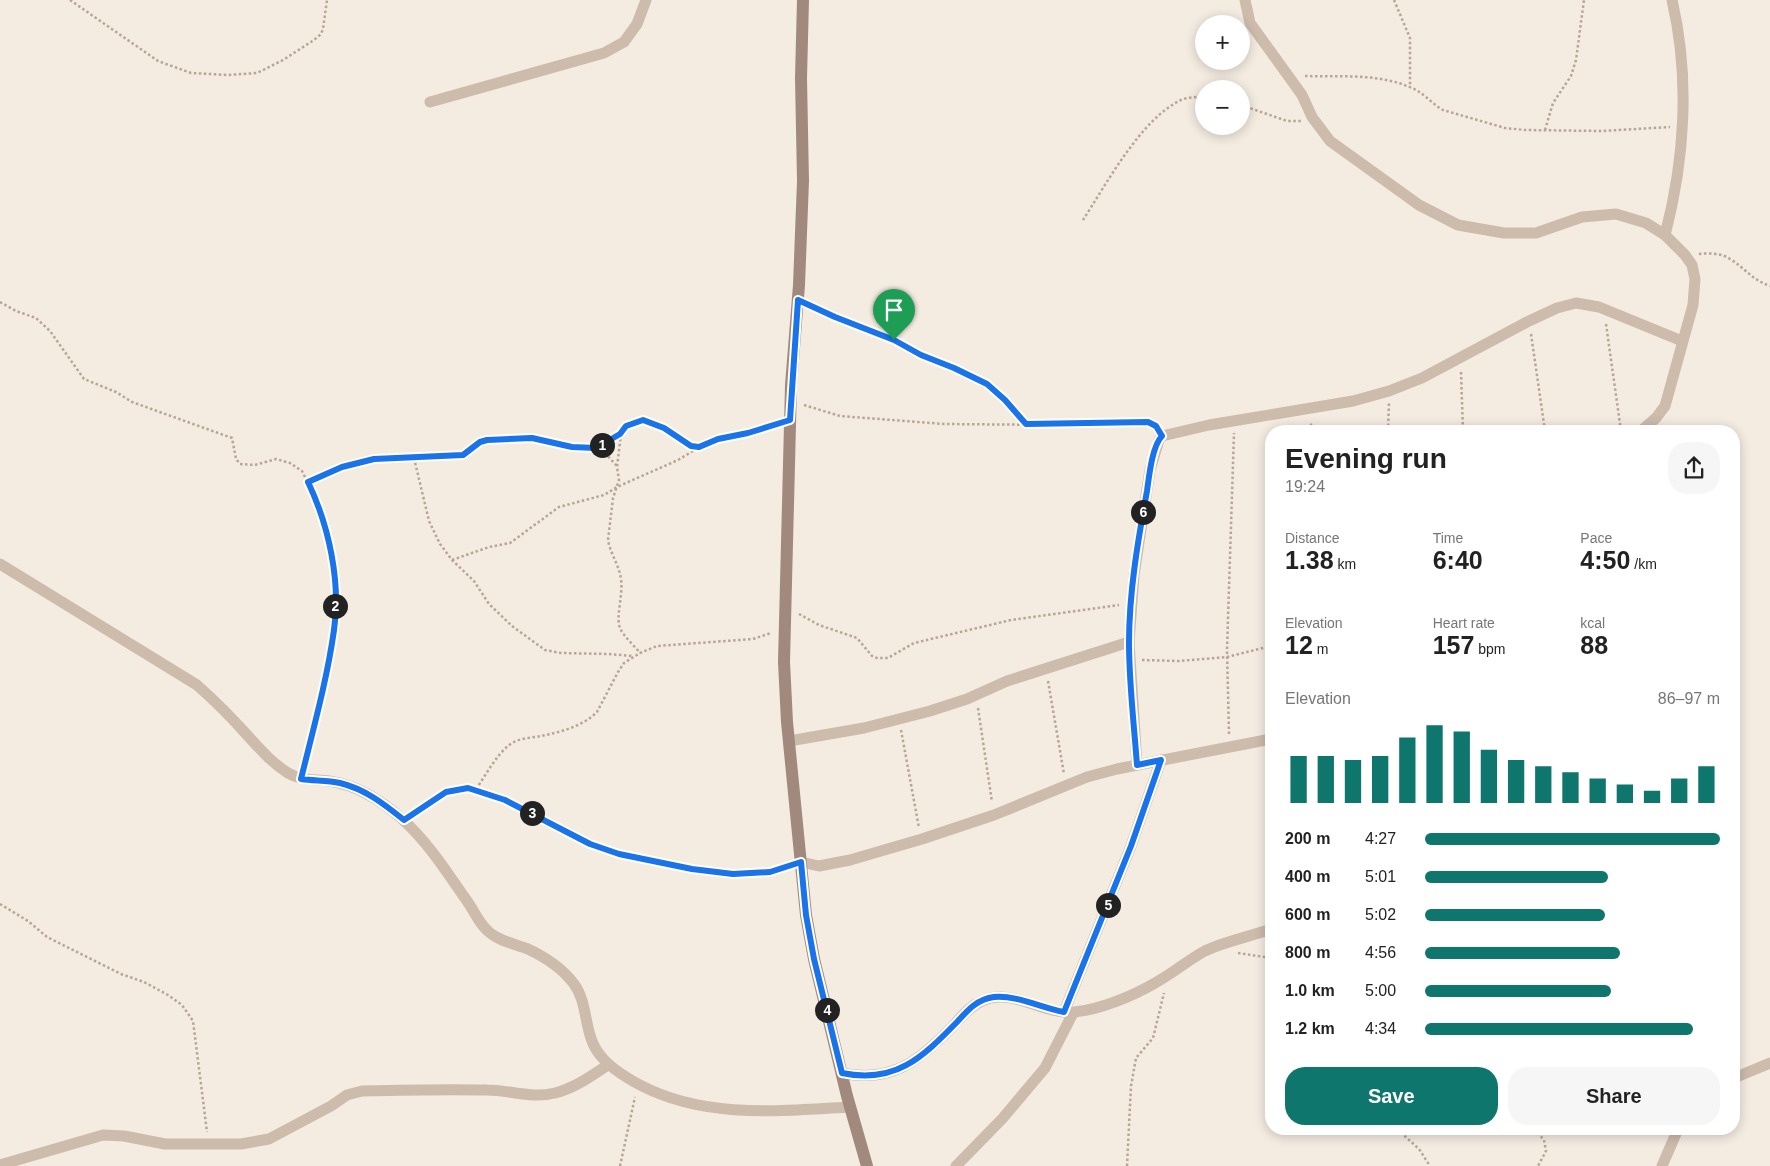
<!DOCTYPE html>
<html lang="en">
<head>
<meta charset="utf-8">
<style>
  body { margin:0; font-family:Helvetica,sans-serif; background:#f6f6f6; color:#222; height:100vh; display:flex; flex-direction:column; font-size:19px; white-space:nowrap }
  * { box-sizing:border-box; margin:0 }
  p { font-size:16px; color:#767676 }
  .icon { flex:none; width:28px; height:28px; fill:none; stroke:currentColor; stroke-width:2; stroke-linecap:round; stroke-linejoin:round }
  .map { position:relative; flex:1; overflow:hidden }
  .side { position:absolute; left:1265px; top:425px; width:475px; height:710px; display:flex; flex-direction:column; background:#fff; border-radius:20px; box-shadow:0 2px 12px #0003 }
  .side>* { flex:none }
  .controls { position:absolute; left:1195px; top:15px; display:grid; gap:10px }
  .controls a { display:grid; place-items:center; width:55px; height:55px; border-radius:50%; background:#fff; box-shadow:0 2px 12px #0003; font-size:25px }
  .pin { position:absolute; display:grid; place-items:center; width:42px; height:42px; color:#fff; margin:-51px -21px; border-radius:50% 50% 50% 0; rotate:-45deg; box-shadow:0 0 5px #0007 }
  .pin .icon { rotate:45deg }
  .km { position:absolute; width:25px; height:25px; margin:-12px; border-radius:50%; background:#222; color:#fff; font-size:14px; line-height:25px; text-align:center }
  .round { display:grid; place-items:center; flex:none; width:52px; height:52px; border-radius:20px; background:#f6f6f6 }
  .headline { display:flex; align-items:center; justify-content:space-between; height:85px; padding:0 20px }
  h1 { font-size:28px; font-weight:600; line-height:38px }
  .figures { display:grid; grid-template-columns:repeat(3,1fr); gap:8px; height:85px; padding:5px 20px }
  .figures div { display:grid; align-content:center }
  .figures b { font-size:25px; font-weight:600 }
  .figures small { font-size:14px; font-weight:400 }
  .figures p { font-size:14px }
  .chart { height:140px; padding:10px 20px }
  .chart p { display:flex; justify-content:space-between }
  .chart svg { width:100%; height:90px; margin-top:5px; stroke:#0f766e; stroke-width:6 }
  .primary-button { display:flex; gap:10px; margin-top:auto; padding:10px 20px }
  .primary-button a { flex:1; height:58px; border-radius:20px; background:#0f766e; color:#fff; font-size:20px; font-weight:600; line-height:58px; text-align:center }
  .primary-button a+a { background:#f6f6f6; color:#222 }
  ul { padding:0 20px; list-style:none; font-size:16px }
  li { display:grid; grid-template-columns:80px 60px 1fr; align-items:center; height:38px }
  li i { height:12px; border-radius:6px; background:#0f766e }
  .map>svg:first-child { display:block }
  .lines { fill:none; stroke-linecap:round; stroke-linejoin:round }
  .path { stroke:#b9a596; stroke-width:2.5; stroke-dasharray:2.5 2.5; stroke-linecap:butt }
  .street { stroke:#cdbbac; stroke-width:11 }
  .secondary { stroke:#a18a7d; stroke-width:12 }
  .route-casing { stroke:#fff; stroke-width:10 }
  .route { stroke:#1a73e8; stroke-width:6 }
</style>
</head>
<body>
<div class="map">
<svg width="1770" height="1166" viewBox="0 0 1770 1166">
  <rect width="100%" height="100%" fill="#f4ebe1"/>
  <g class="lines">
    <g class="path">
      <path d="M70,0l88,61 33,12 37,2 29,-2 26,-13 31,-20 7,-6 2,-5 4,-29"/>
      <path d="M1394,0l16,38v49"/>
      <path d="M1305,76c36,1 73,-3 107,12 12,5 20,16 31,22l62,18 20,2 77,1 68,-4"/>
      <path d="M1241,105l46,16h15"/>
      <path d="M1545,130l8,-27 18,-27 5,-16 8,-60"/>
      <path d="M1083,220c24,-37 58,-101 98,-120 7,-3 15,-3 23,-3"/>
      <path d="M1699,254c10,-1 23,-1 31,5 15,9 22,21 40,27"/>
      <path d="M0,302l16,9 20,7 14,13 34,48 32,13 16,10 100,36 4,21 4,5 15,1 21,-6 14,4 12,8 9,18 21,69 3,44 -1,28 -29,136"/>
      <path d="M811,306l83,34 27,15 33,13 33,16 18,16 21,24"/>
      <path d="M1606,324l15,107"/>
      <path d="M1531,334l14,97"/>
      <path d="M1461,372l2,59"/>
      <path d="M804,405l36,11 104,8 114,1 76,-4 15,2 7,3"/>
      <path d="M1311,431v-10"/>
      <path d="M1388,431l1,-28"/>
      <path d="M621,434l-4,33 2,13 -6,18 -5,42c2,12 9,22 12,34 5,17 -5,42 0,54 4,9 14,17 20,25"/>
      <path d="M596,448l8,4 13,14"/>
      <path d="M414,458l15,63 11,23 12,16 22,21 15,23 23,22 33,24 16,3 47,1 25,2"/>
      <path d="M308,482l34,-15 32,-8 89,-4 18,-13 6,-2 45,-2 40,9 24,1 24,-13 7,-9 16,-6 21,8 30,19 84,-24"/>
      <path d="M452,560l37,-13 21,-4 49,-36 45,-12 13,-8 61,-27 20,-12"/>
      <path d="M799,614l20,11 38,13 15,18 5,2h11l26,-15 97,-23 108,-15"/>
      <path d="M1142,660l37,1 48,-4 44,-11"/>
      <path d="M1048,681l16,93"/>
      <path d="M978,708l14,94"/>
      <path d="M901,730l18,98"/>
      <path d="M1229,734l-2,-84 7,-217"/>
      <path d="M476,789c10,-14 19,-32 32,-43 9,-8 22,-8 33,-10 20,-4 42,-10 56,-24l21,-40 6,-9 16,-10 17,-7 96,-7 18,-6"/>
      <path d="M415,813c16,-11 33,-26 54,-25 10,1 20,6 29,10 32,12 61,31 92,46 37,17 139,36 180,28 6,-1 12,-4 18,-6"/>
      <path d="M0,904l28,17 19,16 74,37 23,8 24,13 14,10 11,16 14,111"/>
      <path d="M1238,953l33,5"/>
      <path d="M1397,1129l22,20 11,17"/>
      <path d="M1534,1129l10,11 2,11 -8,15"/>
      <path d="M620,1166l15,-69"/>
      <path d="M1127,1166l4,-80 5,-28 17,-20 11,-45"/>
    </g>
    <g class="street">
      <path d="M1245,0l5,23 52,72 10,22 18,24 89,64 39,20 46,8h32l46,-16 34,-3 30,9 19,12 20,20 7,10 3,14 -2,26 -28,101 -9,12 -15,13"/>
      <path d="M430,102l174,-49 20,-11 13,-18 9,-24"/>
      <path d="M1665,235c20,-76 25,-158 7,-235"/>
      <path d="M0,564l197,121c18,16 35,33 51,51 12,13 24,27 40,37 13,8 26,6 41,8 28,4 52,19 73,38 26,23 46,55 65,82 8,11 12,23 22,31 10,9 26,12 39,17 17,8 35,20 46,35 15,20 9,50 26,71 10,13 25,22 40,30 65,34 139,26 210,22"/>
      <path d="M789,741l75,-13 66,-17 37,-12 40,-18 122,-39"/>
      <path d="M1137,765l-8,-123 5,-67 16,-105 9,-30 3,-4 47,-11 144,-24 36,-10 33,-13 107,-57 28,-13 19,-5 23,4 83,34"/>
      <path d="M801,862l18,4 31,-6 72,-21 72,-24 93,-38 30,-8 154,-30"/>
      <path d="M1064,1012l67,-166 30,-86"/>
      <path d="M842,1073c49,10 76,-11 109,-45 9,-9 18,-22 31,-27 30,-14 61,14 92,11 25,-2 59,-16 81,-29 17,-9 32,-22 48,-31 16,-9 49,-16 68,-23"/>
      <path d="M1734,1078l36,-15"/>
      <path d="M0,1165l103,-30 21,1 41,8h76l28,-5 62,-33 16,-11 15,-4c41,-1 83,-2 125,-1 23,0 44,9 68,3 20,-5 36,-17 53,-28"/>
      <path d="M956,1166l46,-47 43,-51 28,-55"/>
      <path d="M1662,1166l16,-37"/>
    </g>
    <path class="secondary" d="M803,0l-2,78 2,103 -4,104 -8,100 -7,277 3,60 19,193 8,44 33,137 20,70"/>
  </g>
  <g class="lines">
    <g class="route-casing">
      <path id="route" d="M798,300l37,17 59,23 27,15 33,13 33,16 18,16 21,24 122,-2 8,4 6,10c-10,10 -13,41 -15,55 -9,49 -18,101 -18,152 0,40 5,81 8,122l24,-5 -30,86 -67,166c-22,-4 -47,-17 -70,-15 -17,2 -27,14 -37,25 -35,36 -62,62 -115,51l-28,-114 -8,-44 -5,-53 -31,10 -37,2 -41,-5 -73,-15 -29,-10 -85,-44 -37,-12 -22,4 -42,28c-20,-16 -39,-31 -64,-37 -13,-3 -26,-2 -39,-4 12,-49 26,-99 33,-149 7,-48 -5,-104 -26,-148l34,-15 32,-8 89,-4 17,-13 7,-2 45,-2 40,9 24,1 24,-14 6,-8 17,-6 21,8 27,18 8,1 19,-8 30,-6 42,-13z"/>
    </g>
    <use href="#route" class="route"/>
  </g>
</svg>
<div class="controls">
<a>+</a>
<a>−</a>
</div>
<div class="pin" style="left:894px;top:340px;background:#1e9e55"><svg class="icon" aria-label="arrive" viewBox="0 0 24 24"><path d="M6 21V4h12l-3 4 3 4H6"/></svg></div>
<b class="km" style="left:602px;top:445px">1</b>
<b class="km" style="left:335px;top:606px">2</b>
<b class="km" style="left:532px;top:813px">3</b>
<b class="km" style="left:827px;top:1010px">4</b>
<b class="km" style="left:1108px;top:905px">5</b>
<b class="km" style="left:1143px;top:512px">6</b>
<section class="side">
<div class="headline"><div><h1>Evening run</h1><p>19:24</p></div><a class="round"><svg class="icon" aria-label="share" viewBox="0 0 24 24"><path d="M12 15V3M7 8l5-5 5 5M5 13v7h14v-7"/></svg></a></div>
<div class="figures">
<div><p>Distance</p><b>1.38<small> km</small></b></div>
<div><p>Time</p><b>6:40</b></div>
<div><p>Pace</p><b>4:50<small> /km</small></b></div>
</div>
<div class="figures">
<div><p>Elevation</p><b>12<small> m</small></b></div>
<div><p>Heart rate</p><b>157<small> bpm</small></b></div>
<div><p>kcal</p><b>88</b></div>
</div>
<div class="chart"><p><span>Elevation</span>86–97 m</p>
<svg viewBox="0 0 160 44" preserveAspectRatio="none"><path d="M5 44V21M15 44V21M25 44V23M35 44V21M45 44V12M55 44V6M65 44V9M75 44V18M85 44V23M95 44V26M105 44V29M115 44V32M125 44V35M135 44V38M145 44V32M155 44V26"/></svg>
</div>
<ul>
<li><b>200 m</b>4:27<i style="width:100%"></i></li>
<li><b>400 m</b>5:01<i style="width:62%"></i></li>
<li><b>600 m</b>5:02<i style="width:61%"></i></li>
<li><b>800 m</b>4:56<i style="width:66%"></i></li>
<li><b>1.0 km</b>5:00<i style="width:63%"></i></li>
<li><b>1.2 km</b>4:34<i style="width:91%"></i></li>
</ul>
<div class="primary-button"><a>Save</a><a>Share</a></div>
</section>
</div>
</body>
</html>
